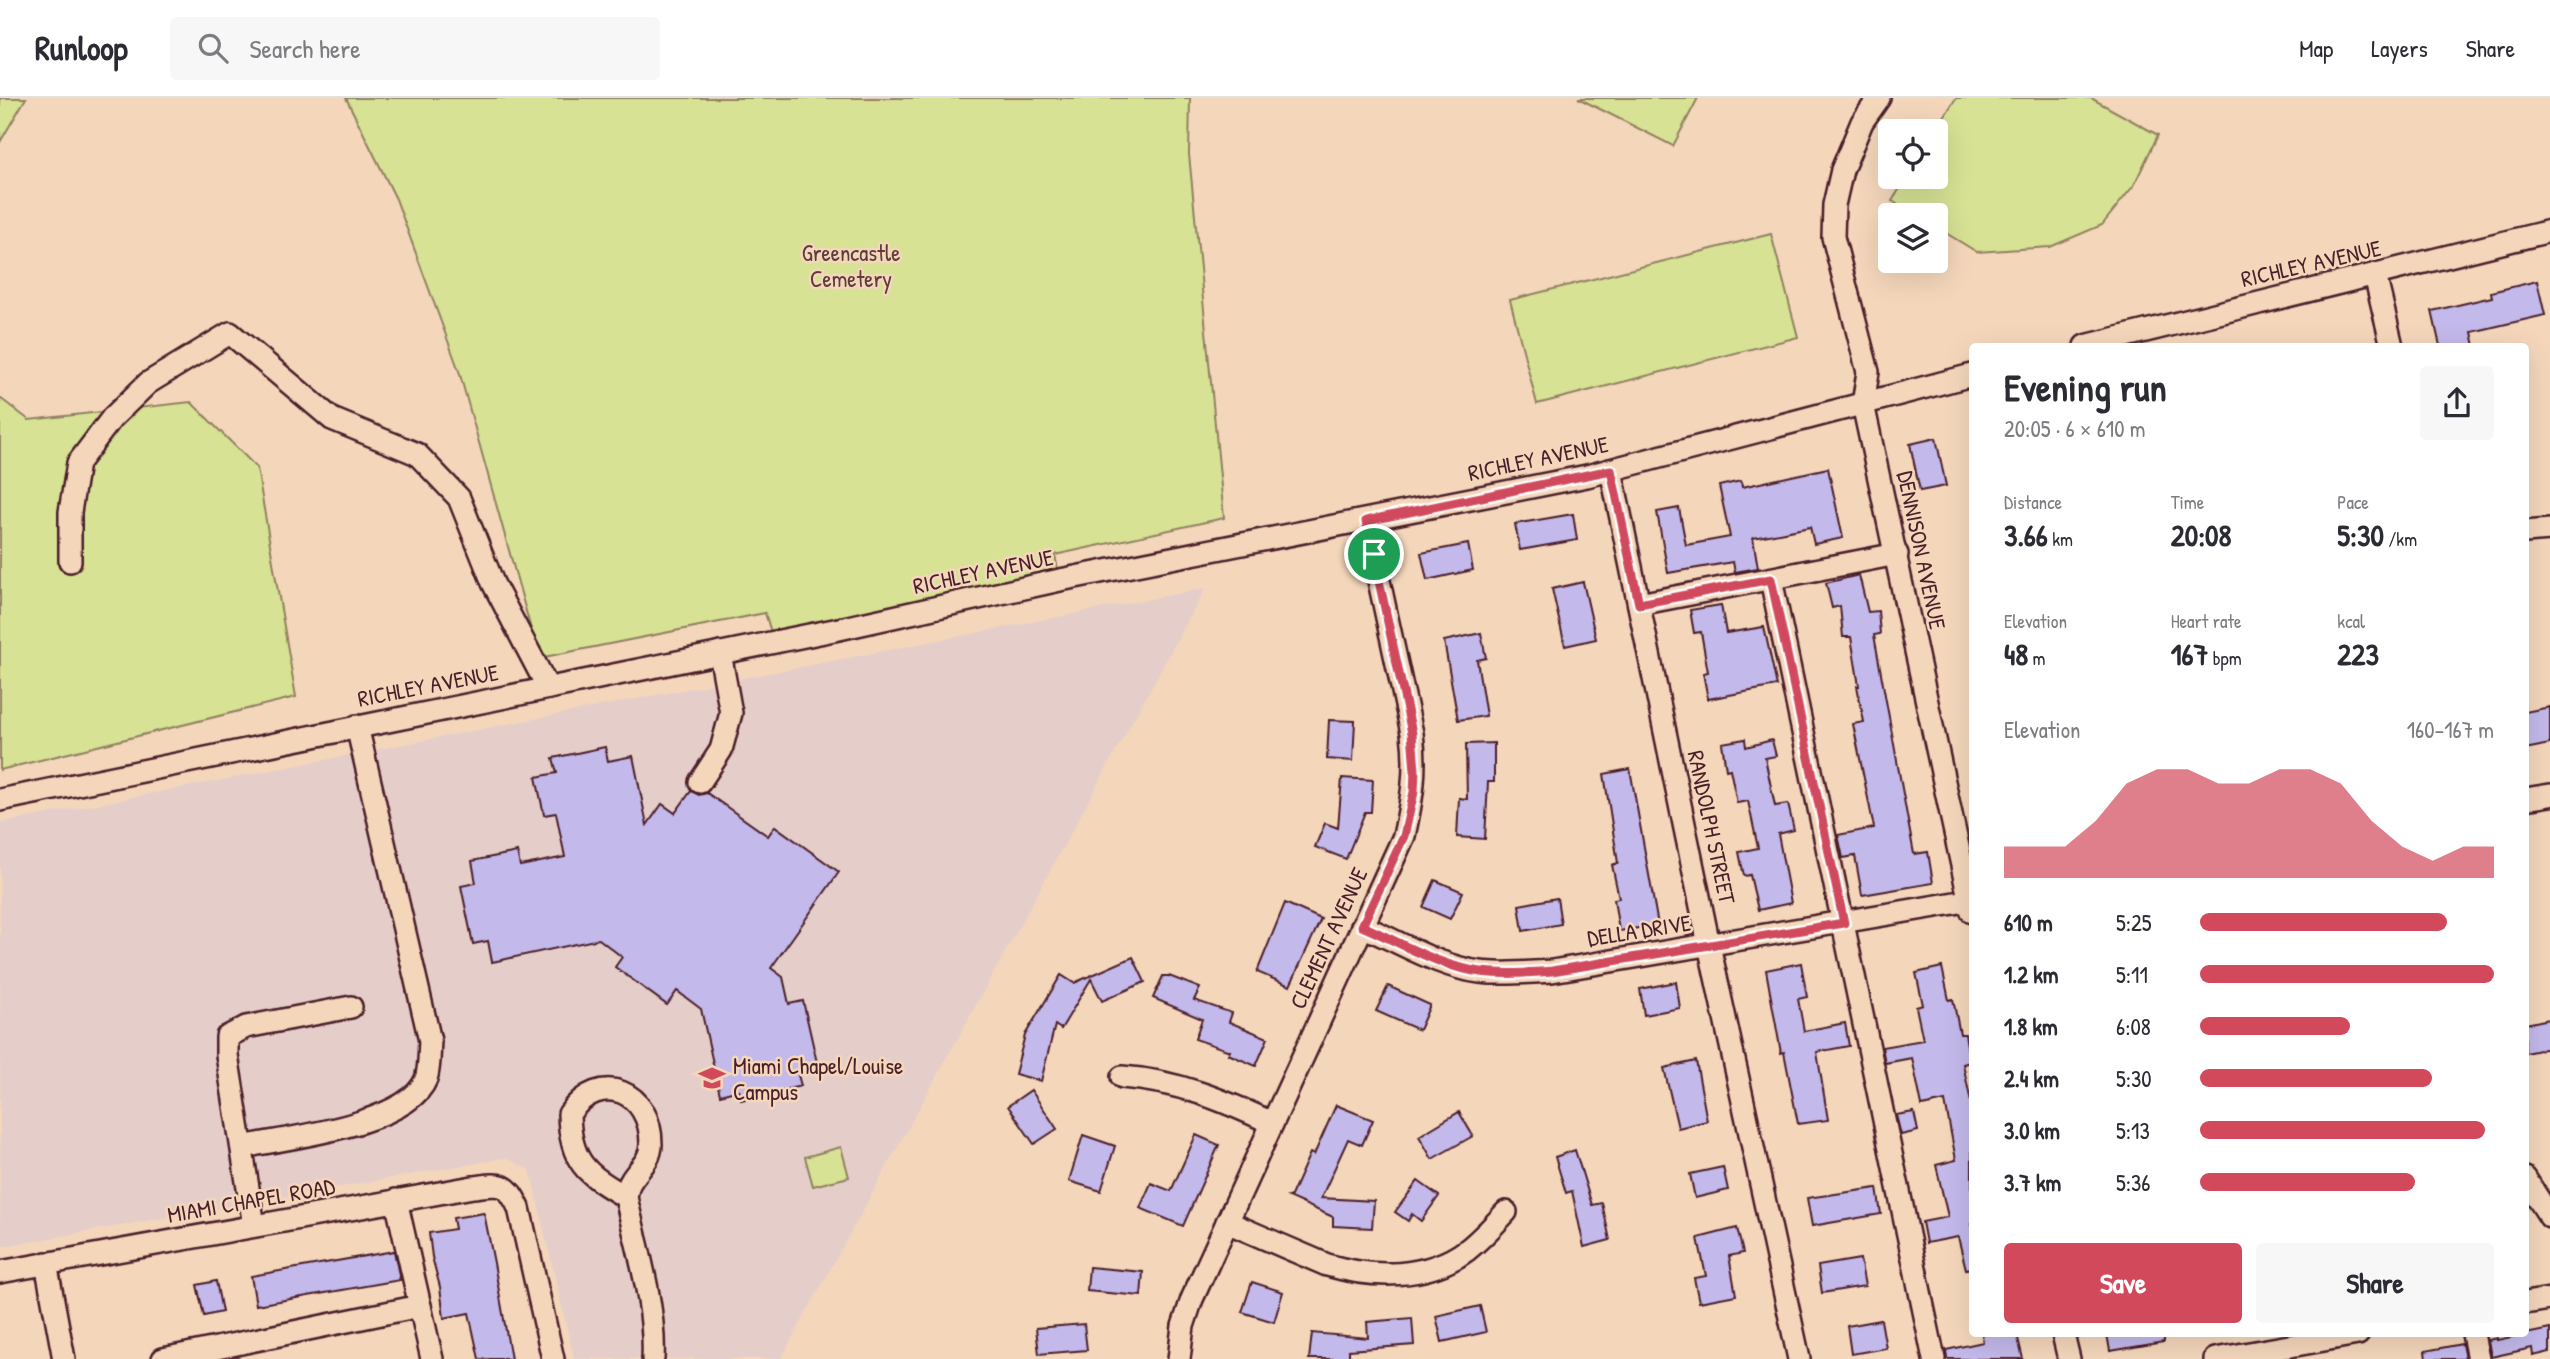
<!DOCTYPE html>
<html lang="en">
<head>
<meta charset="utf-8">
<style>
  body { margin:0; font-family:"Patrick Hand",sans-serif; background:#f7f7f7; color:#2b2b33; height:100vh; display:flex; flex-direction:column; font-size:26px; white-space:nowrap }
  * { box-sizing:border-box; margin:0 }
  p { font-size:23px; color:#7c7c81 }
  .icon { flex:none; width:38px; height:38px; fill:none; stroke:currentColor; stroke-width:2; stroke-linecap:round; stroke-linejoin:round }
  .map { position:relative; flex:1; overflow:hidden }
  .panel { position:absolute; left:1969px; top:245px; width:560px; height:994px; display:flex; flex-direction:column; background:#fff; border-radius:7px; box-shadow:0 7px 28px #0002 }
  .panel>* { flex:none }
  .fabs { position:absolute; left:1878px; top:21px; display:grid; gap:14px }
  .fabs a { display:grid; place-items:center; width:70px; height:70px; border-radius:7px; background:#fff; box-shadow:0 7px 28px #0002; font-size:35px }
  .pin { position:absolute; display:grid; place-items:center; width:60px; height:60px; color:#fff; margin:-30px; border:4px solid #fff; border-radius:50%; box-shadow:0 2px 7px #0007 }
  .round { display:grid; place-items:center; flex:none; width:74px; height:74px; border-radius:7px; background:#f7f7f7 }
  .headline { display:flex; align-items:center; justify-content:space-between; height:119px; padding:0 35px }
  h1 { font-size:38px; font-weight:700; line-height:52px }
  .stats { display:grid; grid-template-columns:repeat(3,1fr); gap:10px; height:119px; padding:7px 35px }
  .stats div { display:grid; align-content:center }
  .stats b { font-size:30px; font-weight:700 }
  .stats small { font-size:19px; font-weight:400 }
  .stats p { font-size:19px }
  .chart { height:196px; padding:14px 35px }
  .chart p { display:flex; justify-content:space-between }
  .chart svg { width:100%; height:126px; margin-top:7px; fill:#d1495b; opacity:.7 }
  .primary-button { display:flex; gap:14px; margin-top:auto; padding:14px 35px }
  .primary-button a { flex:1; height:80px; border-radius:7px; background:#d1495b; color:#fff; font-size:28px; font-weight:700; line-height:80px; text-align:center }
  .primary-button a+a { background:#f7f7f7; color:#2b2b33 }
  ul { padding:0 35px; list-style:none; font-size:23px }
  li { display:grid; grid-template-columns:112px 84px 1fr; align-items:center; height:52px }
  li i { height:18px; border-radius:9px; background:#d1495b }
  header { display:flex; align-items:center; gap:42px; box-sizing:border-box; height:98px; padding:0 35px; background:#fff; border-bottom:2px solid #e1e1e2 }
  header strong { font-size:33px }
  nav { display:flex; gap:38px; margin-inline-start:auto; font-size:24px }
  .search { width:490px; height:63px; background:#f7f7f7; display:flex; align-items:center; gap:18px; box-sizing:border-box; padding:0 24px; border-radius:7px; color:#7c7c81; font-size:26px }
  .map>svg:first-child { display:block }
  .built { fill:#e5cec9 }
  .green { fill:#d7e295; stroke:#908060; stroke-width:2 }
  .building { fill:#c3b9eb; stroke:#4a1f2b; stroke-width:2 }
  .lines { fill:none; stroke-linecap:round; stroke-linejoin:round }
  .minor-casing { stroke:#4a1f2b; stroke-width:26 }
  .minor { stroke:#f4d7bb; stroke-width:21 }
  .route-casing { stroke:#fff; stroke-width:14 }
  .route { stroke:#d1495b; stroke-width:9 }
  .labels { text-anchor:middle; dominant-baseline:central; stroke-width:5; stroke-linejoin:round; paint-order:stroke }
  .park-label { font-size:23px; fill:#5f3c3b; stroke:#f4d7bb }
  .street-label { font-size:23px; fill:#4a1f2b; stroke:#f4d7bb }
  .poi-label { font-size:23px; fill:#4a1f2b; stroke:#f4d7bb; text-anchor:start }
</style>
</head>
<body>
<header>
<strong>Runloop</strong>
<div class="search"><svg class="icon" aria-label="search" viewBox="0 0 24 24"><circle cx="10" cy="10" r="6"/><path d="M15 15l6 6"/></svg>Search here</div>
<nav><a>Map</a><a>Layers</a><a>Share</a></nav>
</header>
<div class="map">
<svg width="2550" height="1261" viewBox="0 0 2550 1261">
  <rect width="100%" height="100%" fill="#f4d7bb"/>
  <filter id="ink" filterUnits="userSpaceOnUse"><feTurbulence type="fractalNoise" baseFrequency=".0143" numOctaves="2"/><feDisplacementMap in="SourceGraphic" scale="14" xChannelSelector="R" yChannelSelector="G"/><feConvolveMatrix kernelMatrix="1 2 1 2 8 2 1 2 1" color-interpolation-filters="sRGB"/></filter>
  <g filter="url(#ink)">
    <path class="built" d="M1206,490l-425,771h-207l-44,-189 -24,-12 -506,89v-424z"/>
    <g class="green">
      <path d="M0,0h26l-26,44z"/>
      <path d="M346,0h844l-1,56 35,364 -169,37 5,25 -286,62 -9,-29 -226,45 -80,-287 -63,-172z"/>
      <path d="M1578,0h120l-25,48z"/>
      <path d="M1956,0h135l67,37 -24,50 -32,40 -52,22 -73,5 -41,-25v-12h-20l-24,-14 15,-24h29l-1,-46z"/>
      <path d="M1771,136l27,103 -261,67 -27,-104z"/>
      <path d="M0,300l29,22 162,-18 66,66 39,229 -296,73z"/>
      <path d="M841,1049l8,30 -36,9 -8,-29z"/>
    </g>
    <g class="building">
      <path d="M2537,183l8,34 -73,17 3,14h-35l-8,-35 60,-14 -1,-5z"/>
      <path d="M1936,340l10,48 -26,5 -10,-47z"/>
      <path d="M1828,370l15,70 -29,6 -4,-17 -57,11 5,30 -23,4 -2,-10 -65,11 -11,-61 22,-4 7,37 44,-8 -11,-51 22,-5 1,6z"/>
      <path d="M1573,416l4,26 -57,10 -5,-26z"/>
      <path d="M1468,446l5,26 -46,10 -6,-27z"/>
      <path d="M1859,477l9,37 10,-1 2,23 -6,1 40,219 14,-2 5,31 -71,12 -7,-39 -12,2 -5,-23 36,-7 -21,-104 11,-2 -7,-36h2l-8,-49h-8l-3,-31 -8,2 -6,-25z"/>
      <path d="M1583,484l13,57 -31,7 -13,-57z"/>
      <path d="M1721,507l5,28 38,-6 13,59 -69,13 -5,-26 5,-1 -7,-40 -7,1 -4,-23z"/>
      <path d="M1481,535l5,25 -9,2 9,56 -28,4 -14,-79z"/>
      <path d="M2550,609v37l-25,5v-37z"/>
      <path d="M1329,622l26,1 -2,40 -26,-2z"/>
      <path d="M1745,641l1,8 26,-7 4,16 -11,2 10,48 13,-2 6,26 -16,4 13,69 -33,7 -8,-35 -6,1 -5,-24 19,-4 -10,-47 -11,2 -7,-34 -4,1 -4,-27z"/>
      <path d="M1494,645v39h-6l-3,57 -28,-2 2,-39 8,1 -1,-55z"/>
      <path d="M605,649l3,14 25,-5 14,69 15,-21 13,9 16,-22 8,4 8,-2 61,43 7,-10 64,46 -68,96 12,9 6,27 14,-3 15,66 -21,4 4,15 -60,14 -2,-10 -19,5 -19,-86 -24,-18 -10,14 -52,-38 7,-10 -23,-18 -107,23 -4,-21 -15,3 -12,-58 15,-3 -4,-22 45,-9 3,14 45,-9 -9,-44 -12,2 -8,-38 21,-4 -4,-15z"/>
      <path d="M1630,671l28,156 -39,6 -5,-32 5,-1 -7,-33 6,-2 -14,-89z"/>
      <path d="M1342,680l31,2 -2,32h-6l-19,47 -31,-12 10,-24 13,5z"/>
      <path d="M1435,782l28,12 -13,27 -27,-12z"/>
      <path d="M1557,800l4,26 -38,7 -4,-26z"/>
      <path d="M1285,805l36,16 -31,67 -33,-14z"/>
      <path d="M1133,859l12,25 -43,19 -11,-22 -30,50 -6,-4 -14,56 -26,-7 10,-39 36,-60 13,8z"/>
      <path d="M1801,865l6,34 -9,2 6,32 41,-8 4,23 -32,6 11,68 -30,4 -14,-72 -3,1 -15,-83z"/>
      <path d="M1942,869l7,33 4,-1 7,35h5l5,28 -7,2 9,43v161l-6,1 -8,-32 -32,6 -4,-21 26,-5 -12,-52 20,-5 -11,-59 -23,5 -10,-48 -27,5 -3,-16 41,-7 -7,-33 7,-2 -7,-32z"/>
      <path d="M1163,878h6l31,12 -6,12 38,13 -3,9 39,16 -12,28 -28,-12 2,-3 -35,-12 7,-20 -49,-21z"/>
      <path d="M1676,884l4,26 -36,7 -4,-26z"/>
      <path d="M1388,888l42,19 -11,25 -43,-19z"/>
      <path d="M2550,921v29l-25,5v-29z"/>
      <path d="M1696,963l11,60 -29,7 -14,-60z"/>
      <path d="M1031,992l26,39 -23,15 -26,-38z"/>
      <path d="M1336,1007l37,15 -11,25 -14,-6 -27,59 53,3 -2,27 -39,-2v-9l-45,-20 3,-1 19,-43 4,2z"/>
      <path d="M1459,1014l14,24 -41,23 -13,-23z"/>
      <path d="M1914,1014l4,19 -17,4 -5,-20z"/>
      <path d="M1083,1037l32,11 -14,45 -32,-10z"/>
      <path d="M1196,1037l23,10 -36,81 -43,-18 11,-25 20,8z"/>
      <path d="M1575,1052l17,55 10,-2 8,37 -26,7 -12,-56 -6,2 -11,-36z"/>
      <path d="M1723,1069l5,23 -33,8 -5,-24z"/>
      <path d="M1418,1083l21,15 -18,25 -9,-7 -4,7 -13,-9z"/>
      <path d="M1877,1090l4,26 -69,12 -5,-28z"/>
      <path d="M484,1115l10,50 17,96h-32l-10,-46 -25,5 -4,-31 -8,-30 -3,-24 26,-4 -2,-11z"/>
      <path d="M1737,1130l6,25 -14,3 7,39 -37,7 -5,-24 12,-2 -8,-38z"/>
      <path d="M394,1153l6,29 -144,25 -5,-29z"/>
      <path d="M1860,1161l5,27 -43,7 -4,-27z"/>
      <path d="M1089,1169l54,5 -2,24 -54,-5z"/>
      <path d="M216,1183l6,31 -18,4 -7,-31z"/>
      <path d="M1252,1184l31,10 -9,30 -32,-10z"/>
      <path d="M1480,1208l6,26 -44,10 -6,-26z"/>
      <path d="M1412,1220l2,27 -65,5v9h-40l3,-26 56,5 -1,-16z"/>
      <path d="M1881,1222l5,28 -35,6 -4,-28z"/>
      <path d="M1084,1226l3,26 -48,4 -3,-26z"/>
      <path d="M2550,1231v23l-17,4 -1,-8 -41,9 -3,-17 9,-2v2z"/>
      <path d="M1982,1236h35l6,25h-76l-1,-9 37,-8z"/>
      <path d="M2107,1236h57v8l-54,9z"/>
      <path d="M2462,1246l3,15h-39l-1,-8z"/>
    </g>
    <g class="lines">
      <g class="minor-casing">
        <g id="minor">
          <path d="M1879,0l-17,24 -20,48 -8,35 -1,32 35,135 -5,32 109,508"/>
          <path d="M2375,177l17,71"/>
          <path d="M2085,248l465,-115"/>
          <path d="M1611,372l98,475 90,414"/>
          <path d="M2525,434l25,-2"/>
          <path d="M70,463v-49l8,-49 34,-45 36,-35 82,-50 102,86 85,35 42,44 34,85 55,105"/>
          <path d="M1771,481l163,780"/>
          <path d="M1639,506l258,-50"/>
          <path d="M700,684l21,-32 10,-37 -11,-60"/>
          <path d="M2525,701l25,-4"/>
          <path d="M0,702l839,-171 221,-49 527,-104 385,-101"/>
          <path d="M1362,828c38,16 77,41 118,46 24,3 48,0 72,-1l420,-71"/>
          <path d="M1122,979c55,4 101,23 150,46"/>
          <path d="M242,1049c44,-9 166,-22 184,-68 4,-12 3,-26 4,-38l-73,-315"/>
          <path d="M2525,1080l25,39"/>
          <path d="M626,1099c-40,-23 -56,-35 -57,-83 31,-45 82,-23 82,30 0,16 -12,24 -20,37 -3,4 -4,11 -5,16 11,51 30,110 27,162"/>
          <path d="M396,1102l36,159"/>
          <path d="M1227,1124l100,43c45,13 100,15 140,-15 14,-11 27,-25 39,-38"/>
          <path d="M254,1128l-27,-171v-18l19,-10 105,-20"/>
          <path d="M46,1165l18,96"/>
          <path d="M0,1174l473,-85c28,-3 33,-6 46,21l34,151"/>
          <path d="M2525,1205l25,-4"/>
          <path d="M2063,1236l6,25"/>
          <path d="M2473,1236l5,25"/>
          <path d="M163,1261l257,-53"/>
          <path d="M1179,1261l4,-33 9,-27 212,-463c8,-37 13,-65 8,-103l-46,-212"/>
          <path d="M2215,1261l143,-25"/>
        </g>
      </g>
      <use href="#minor" class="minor"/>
    </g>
  </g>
  <g class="lines" filter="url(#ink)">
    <g class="route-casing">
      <path id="route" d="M1611,372l28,134 132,-25 73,344 -292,48c-24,2 -48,4 -71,1 -42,-5 -81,-30 -119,-46l42,-90 10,-44 1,-21 -3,-38 -46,-212z"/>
    </g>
    <use href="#route" class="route"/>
  </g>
  <defs>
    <g id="school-bare" transform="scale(2.1)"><path d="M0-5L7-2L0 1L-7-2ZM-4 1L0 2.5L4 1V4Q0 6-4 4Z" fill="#d1495b" stroke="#f4d7bb" stroke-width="2.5" paint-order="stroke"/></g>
  </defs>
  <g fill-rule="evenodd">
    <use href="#school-bare" x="712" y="980"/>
  </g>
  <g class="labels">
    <g class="park-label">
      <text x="851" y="154">Greencastle<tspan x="851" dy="26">Cemetery</tspan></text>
    </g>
    <g class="street-label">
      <text transform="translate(2311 165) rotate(-13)">RICHLEY AVENUE</text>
      <text transform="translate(1538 360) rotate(-12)">RICHLEY AVENUE</text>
      <text transform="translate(1922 452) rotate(78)">DENNISON AVENUE</text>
      <text transform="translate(983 473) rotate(-12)">RICHLEY AVENUE</text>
      <text transform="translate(428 587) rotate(-11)">RICHLEY AVENUE</text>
      <text transform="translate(1712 729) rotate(78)">RANDOLPH STREET</text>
      <text transform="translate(1639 832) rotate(-9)">DELLA DRIVE</text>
      <text transform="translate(1328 840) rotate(-65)">CLEMENT AVENUE</text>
      <text transform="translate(251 1102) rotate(-10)">MIAMI CHAPEL ROAD</text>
    </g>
    <g class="poi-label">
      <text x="733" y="967">Miami Chapel/Louise<tspan x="733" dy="26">Campus</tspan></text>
    </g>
  </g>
</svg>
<div class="fabs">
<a><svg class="icon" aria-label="locate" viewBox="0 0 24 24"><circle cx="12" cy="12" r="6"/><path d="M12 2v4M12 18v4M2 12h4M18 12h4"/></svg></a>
<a><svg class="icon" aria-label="layers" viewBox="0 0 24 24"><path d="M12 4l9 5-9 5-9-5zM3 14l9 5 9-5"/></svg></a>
</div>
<div class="pin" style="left:1374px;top:456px;background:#1e9e55"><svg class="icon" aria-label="arrive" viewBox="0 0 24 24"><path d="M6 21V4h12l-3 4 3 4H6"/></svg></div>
<section class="panel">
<div class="headline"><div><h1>Evening run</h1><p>20:05 · 6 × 610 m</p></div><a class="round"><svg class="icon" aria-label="share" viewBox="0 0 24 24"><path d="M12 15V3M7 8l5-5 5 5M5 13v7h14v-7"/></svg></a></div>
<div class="stats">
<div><p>Distance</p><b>3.66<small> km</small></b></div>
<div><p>Time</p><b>20:08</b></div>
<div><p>Pace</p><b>5:30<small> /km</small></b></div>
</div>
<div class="stats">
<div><p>Elevation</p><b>48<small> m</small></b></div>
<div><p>Heart rate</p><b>167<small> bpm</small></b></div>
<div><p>kcal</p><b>223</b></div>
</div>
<div class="chart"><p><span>Elevation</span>160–167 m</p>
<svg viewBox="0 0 160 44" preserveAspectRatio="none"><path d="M0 44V33L10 33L20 33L30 24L40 11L50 6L60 6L70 11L80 11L90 6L100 6L110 11L120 24L130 33L140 38L150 33L160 33V44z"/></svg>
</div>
<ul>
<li><b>610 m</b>5:25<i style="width:84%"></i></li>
<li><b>1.2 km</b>5:11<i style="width:100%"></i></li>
<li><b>1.8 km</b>6:08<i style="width:51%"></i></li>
<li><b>2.4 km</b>5:30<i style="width:79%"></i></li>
<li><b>3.0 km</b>5:13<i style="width:97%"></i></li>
<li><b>3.7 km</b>5:36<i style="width:73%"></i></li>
</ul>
<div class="primary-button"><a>Save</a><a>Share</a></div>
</section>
</div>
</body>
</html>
